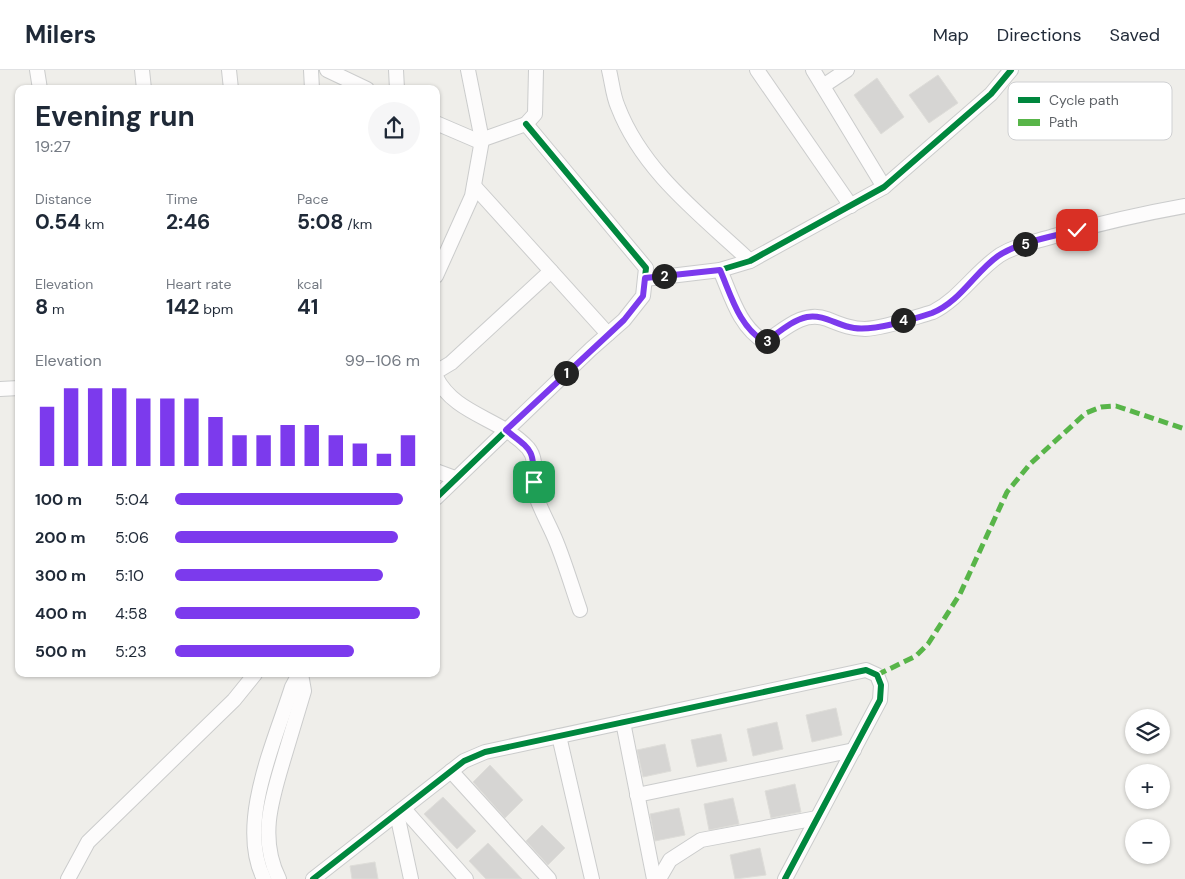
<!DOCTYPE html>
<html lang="en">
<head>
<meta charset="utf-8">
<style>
  body { margin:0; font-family:"DM Sans",sans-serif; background:#f6f6f7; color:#1f2937; height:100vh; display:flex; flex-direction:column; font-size:19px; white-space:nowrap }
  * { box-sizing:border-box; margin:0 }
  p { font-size:16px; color:#747a83 }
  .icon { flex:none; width:28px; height:28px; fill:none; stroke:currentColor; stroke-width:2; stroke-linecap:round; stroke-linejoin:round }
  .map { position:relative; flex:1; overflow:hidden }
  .side { position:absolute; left:15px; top:15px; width:425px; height:592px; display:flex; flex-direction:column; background:#fff; border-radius:10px; box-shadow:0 1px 4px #0004 }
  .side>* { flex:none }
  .tools { position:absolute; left:1125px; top:639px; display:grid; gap:10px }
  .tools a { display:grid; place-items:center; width:45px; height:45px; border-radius:50%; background:#fff; box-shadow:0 1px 4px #0004; font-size:25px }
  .pin { position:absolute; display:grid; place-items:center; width:42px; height:42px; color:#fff; margin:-21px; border-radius:10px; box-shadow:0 2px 8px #0006 }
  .km { position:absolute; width:25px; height:25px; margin:-12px; border-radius:50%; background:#222; color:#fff; font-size:14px; line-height:25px; text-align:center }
  .round { display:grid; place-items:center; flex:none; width:52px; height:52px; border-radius:26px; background:#f6f6f7 }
  .overview { display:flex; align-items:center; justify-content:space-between; height:85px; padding:0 20px }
  h1 { font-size:28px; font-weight:700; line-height:38px }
  .metrics { display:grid; grid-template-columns:repeat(3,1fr); gap:8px; height:85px; padding:5px 20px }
  .metrics div { display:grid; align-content:center }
  .metrics b { font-size:21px; font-weight:700 }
  .metrics small { font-size:14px; font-weight:400 }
  .metrics p { font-size:14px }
  .chart { height:140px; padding:10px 20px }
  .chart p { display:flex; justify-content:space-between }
  .chart svg { width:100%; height:90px; margin-top:5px; stroke:#7c3aed; stroke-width:6 }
  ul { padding:0 20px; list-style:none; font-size:16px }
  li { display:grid; grid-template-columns:80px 60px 1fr; align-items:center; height:38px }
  li i { height:12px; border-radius:6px; background:#7c3aed }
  header { display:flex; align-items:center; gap:30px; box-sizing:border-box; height:70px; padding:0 25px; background:#fff; border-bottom:1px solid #e0e1e3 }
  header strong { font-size:24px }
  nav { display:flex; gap:28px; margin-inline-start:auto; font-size:18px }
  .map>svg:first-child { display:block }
  .building { fill:#d6d5d3; stroke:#deddd9 }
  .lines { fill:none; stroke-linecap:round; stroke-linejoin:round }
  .minor-casing { stroke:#cbcccc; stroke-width:16 }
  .minor { stroke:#fdfcfc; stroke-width:14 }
  .quiet { stroke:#58b549; stroke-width:5; stroke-dasharray:10 5; stroke-linecap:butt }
  .cycleway-casing { stroke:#fff; stroke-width:9 }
  .cycleway { stroke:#00873e; stroke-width:6 }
  .route-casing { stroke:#fff; stroke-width:10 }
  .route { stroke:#7c3aed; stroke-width:6 }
  .key { fill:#fff; stroke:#cfd0d2; stroke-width:1 }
  .key-label { font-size:14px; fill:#5f6368 }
</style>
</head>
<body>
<header>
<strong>Milers</strong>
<nav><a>Map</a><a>Directions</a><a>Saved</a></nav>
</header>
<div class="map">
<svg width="1185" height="809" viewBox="0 0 1185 809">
  <rect width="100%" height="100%" fill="#efeeea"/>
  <g class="building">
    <path d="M938,5l20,28 -29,20 -20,-28z"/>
    <path d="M877,8l27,39 -23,17 -27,-39z"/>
    <path d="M836,638l6,27 -30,7 -6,-27z"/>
    <path d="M777,652l6,27 -30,7 -6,-27z"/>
    <path d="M721,664l6,27 -30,6 -6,-27z"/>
    <path d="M665,674l6,27 -28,6 -6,-27z"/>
    <path d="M490,695l33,35 -18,18 -32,-36z"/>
    <path d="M795,714l6,28 -30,6 -6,-27z"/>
    <path d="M443,727l33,34 -19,18 -33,-35z"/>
    <path d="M733,728l6,26 -30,6 -5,-26z"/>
    <path d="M679,738l6,27 -30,6 -5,-27z"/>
    <path d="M542,755l23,23 -17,17 -22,-24z"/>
    <path d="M488,773l34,36h-36l-17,-18z"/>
    <path d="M760,778l6,27 -31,4 -5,-24z"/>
    <path d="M375,792l3,17h-26l-2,-13z"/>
  </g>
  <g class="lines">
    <g class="minor-casing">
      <g id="minor">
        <path d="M37,0l3,19"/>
        <path d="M142,0l2,19"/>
        <path d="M229,0l2,19"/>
        <path d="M311,0l1,19"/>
        <path d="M327,0l40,19"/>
        <path d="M396,0l1,19"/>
        <path d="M609,0c3,12 4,26 9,37 25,65 83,108 132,154"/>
        <path d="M757,0l94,136"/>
        <path d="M813,0l71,117"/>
        <path d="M823,16l24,-16"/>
        <path d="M436,53l42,18 48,-17 9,-10 1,-44"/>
        <path d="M474,116l134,148"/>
        <path d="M720,200c11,25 19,57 45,72 19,-12 38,-32 62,-23 13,5 24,10 38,10 21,-1 47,-11 68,-17 27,-14 42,-40 67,-57 16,-10 35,-13 54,-19 44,-12 86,-22 131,-30"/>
        <path d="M436,206l36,-80 10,-56 -14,-70"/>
        <path d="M645,209l75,-9 30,-9 134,-74 107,-93 20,-24"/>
        <path d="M436,302l15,-9 100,-92"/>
        <path d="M436,307c19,38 65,41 92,71 11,13 4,32 8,48 5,15 14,30 20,45 9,22 16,46 24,69"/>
        <path d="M0,319l19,-1"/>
        <path d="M436,401l19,7"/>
        <path d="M436,428l155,-149 33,-29 19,-24 3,-28 -120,-144"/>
        <path d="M623,652l31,157"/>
        <path d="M559,666l33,143"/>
        <path d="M451,701l98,108"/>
        <path d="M637,725l217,-45"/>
        <path d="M404,739l62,70"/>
        <path d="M397,744l14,65"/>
        <path d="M68,809l20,-37 146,-142 21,-26"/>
        <path d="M264,809c-28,-55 11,-138 28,-192l7,-13"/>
        <path d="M279,809c-20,-40 -8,-78 4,-118 7,-24 14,-47 21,-70l-3,-17"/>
        <path d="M313,809l151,-118 21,-9 381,-82 11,5 4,10 -1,15 -95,179"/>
        <path d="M659,809l11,-19 31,-20 116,-22"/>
      </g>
    </g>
    <use href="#minor" class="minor"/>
    <path class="quiet" d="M877,605l39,-19 12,-12 32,-50 47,-102 23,-28 56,-51 15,-6 15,-1 69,23"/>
    <g class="cycleway-casing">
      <g id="cycleway">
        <path d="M645,209l75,-9 30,-9 134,-74 107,-93 20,-24"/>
        <path d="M436,428l155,-149 33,-29 19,-24 3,-28 -120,-144"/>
        <path d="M313,809l151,-118 21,-9 381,-82 11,5 4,10 -1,15 -95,179"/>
      </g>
    </g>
    <use href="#cycleway" class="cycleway"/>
  </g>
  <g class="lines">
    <g class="route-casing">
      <path id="route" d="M534,412c0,-34 -3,-32 -28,-52l118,-110 19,-24 2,-18 75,-8c11,25 19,57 45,72 12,-8 27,-22 42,-25 17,-3 31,9 47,11 20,3 60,-9 78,-15 28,-11 43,-41 66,-57 23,-15 54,-19 79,-26"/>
    </g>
    <use href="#route" class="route"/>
  </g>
  <rect x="1008" y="12" width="164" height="58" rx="8" class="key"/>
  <rect x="1018" y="27" width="22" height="6" fill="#00873e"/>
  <rect x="1018" y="49" width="22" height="7" fill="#58b549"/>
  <g class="key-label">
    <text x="1049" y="35">Cycle path</text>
    <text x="1049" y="57">Path</text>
  </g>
</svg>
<div class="tools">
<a><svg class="icon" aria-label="layers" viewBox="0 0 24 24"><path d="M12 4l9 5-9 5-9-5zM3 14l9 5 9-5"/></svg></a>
<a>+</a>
<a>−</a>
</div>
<div class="pin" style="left:534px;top:412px;background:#1e9e55"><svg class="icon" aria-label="arrive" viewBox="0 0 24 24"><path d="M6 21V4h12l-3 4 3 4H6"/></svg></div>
<div class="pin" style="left:1077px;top:160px;background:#d93025"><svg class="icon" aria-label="check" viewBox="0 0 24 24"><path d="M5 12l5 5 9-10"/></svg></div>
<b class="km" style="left:566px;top:303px">1</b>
<b class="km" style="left:664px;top:206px">2</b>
<b class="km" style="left:767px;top:271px">3</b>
<b class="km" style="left:903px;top:250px">4</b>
<b class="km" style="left:1025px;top:174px">5</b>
<section class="side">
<div class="overview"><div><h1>Evening run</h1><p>19:27</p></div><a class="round"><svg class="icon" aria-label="share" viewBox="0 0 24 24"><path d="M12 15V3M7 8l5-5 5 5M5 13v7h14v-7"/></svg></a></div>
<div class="metrics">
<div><p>Distance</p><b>0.54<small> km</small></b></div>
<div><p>Time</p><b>2:46</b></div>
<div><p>Pace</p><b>5:08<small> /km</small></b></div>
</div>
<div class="metrics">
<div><p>Elevation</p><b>8<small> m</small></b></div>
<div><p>Heart rate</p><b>142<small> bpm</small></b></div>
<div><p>kcal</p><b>41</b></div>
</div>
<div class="chart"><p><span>Elevation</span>99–106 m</p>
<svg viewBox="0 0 160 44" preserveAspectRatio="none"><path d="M5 44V15M15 44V6M25 44V6M35 44V6M45 44V11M55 44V11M65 44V11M75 44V20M85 44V29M95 44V29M105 44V24M115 44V24M125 44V29M135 44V33M145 44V38M155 44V29"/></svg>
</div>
<ul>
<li><b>100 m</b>5:04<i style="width:93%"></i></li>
<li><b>200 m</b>5:06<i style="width:91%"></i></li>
<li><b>300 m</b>5:10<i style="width:85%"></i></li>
<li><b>400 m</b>4:58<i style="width:100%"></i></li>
<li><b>500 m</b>5:23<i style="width:73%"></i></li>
</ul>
</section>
</div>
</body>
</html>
